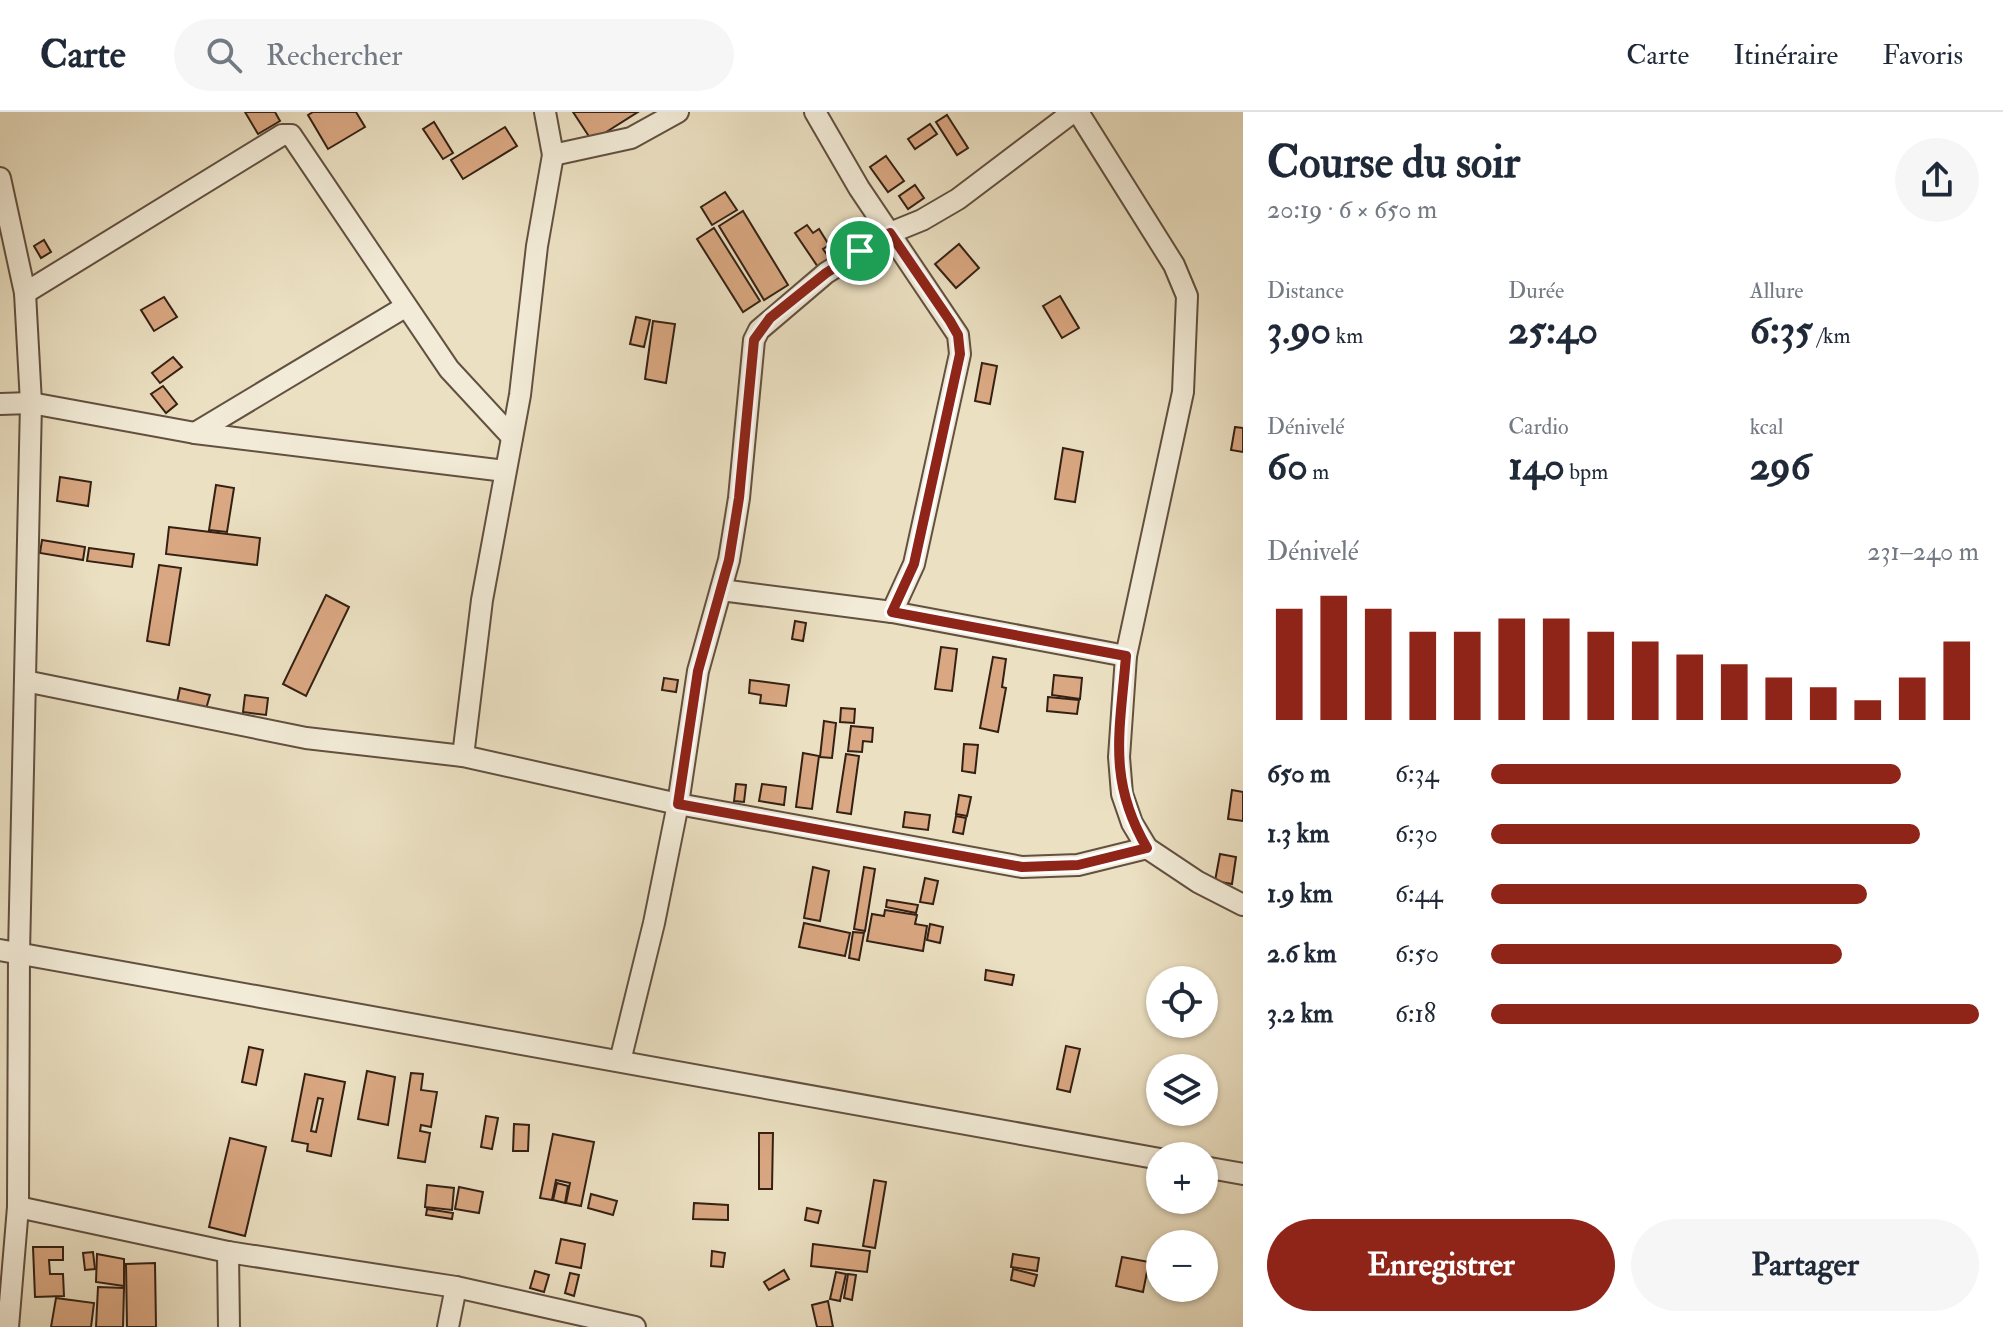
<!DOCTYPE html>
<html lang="fr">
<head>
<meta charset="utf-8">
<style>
  body { margin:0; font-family:"IM FELL Double Pica",serif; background:#f6f6f7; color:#1f2937; height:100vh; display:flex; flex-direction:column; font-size:30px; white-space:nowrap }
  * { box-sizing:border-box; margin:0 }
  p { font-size:26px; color:#747a83 }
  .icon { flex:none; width:44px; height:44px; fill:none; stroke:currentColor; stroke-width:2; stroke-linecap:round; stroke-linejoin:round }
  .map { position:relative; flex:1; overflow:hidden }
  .panel { display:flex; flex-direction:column; background:#fff; width:760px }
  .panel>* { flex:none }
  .fabs { position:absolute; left:1146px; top:854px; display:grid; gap:16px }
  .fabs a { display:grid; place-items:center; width:72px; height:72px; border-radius:50%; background:#fff; box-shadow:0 2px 6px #0004; font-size:40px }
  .pin { position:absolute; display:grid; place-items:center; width:68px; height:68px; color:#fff; margin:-34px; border:4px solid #fff; border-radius:50%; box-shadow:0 2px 8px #0007 }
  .round { display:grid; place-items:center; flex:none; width:84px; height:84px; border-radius:42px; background:#f6f6f7 }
  .headline { display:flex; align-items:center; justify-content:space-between; height:136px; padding:0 24px }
  h1 { font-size:44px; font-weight:700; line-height:60px }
  .metrics { display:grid; grid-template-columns:repeat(3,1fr); gap:12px; height:136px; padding:8px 24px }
  .metrics div { display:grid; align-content:center }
  .metrics b { font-size:40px; font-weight:700 }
  .metrics small { font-size:22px; font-weight:400 }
  .metrics p { font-size:22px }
  .chart { height:224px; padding:16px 24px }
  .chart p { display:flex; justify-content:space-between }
  .chart svg { width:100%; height:144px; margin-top:8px; stroke:#8f2418; stroke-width:6 }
  .button { display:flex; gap:16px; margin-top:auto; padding:16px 24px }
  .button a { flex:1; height:92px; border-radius:48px; background:#8f2418; color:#fff; font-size:32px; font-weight:700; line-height:92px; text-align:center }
  .button a+a { background:#f6f6f7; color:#1f2937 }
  ul { padding:0 24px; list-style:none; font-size:26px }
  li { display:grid; grid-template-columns:128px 96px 1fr; align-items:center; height:60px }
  li i { height:20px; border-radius:10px; background:#8f2418 }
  header { display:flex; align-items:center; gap:48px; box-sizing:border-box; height:112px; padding:0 40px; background:#fff; border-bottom:2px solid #e0e1e3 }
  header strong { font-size:38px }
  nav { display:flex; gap:44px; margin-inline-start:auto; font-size:28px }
  .search { width:560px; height:72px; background:#f6f6f7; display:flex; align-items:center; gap:20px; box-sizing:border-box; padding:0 28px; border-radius:44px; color:#747a83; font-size:30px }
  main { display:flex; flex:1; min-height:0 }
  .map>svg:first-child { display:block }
  .building { fill:#d9a781; stroke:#342014; stroke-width:2; fill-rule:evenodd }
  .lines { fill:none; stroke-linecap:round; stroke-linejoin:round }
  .minor-casing { stroke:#625040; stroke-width:24 }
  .minor { stroke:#f2ebd7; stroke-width:20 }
  .route-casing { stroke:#fff; stroke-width:16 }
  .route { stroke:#8f2418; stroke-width:10 }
</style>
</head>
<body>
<header>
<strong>Carte</strong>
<div class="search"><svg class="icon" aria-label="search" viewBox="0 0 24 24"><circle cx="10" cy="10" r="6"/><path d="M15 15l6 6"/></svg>Rechercher</div>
<nav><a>Carte</a><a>Itinéraire</a><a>Favoris</a></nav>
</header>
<main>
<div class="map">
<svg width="1243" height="1215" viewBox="0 0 1243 1215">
  <rect width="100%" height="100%" fill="#ebe0c2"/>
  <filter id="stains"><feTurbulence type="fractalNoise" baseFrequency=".0025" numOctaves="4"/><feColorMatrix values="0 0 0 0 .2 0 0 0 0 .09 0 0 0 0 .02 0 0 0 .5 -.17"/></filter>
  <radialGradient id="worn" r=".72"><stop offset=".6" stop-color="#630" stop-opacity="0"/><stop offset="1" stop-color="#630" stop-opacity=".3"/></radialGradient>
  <g class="building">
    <path d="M245,0h30l5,9 -22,13z"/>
    <path d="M313,0h43l9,15 -37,22 -20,-34z"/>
    <path d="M573,0h65l-46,29z"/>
    <path d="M947,3l21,33 -11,7 -21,-33z"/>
    <path d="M434,10l19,31 -10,6 -20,-30z"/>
    <path d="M930,12l7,10 -22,15 -7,-10z"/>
    <path d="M505,15l12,19 -54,33 -12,-19z"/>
    <path d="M886,44l18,25 -16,11 -18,-25z"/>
    <path d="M915,73l9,13 -16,11 -9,-13z"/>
    <path d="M725,80l12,18 -25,15 -11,-18z"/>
    <path d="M743,99l45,74 -24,15 -45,-74z"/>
    <path d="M807,113l6,8 6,-4 10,16 -6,4 7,10 -12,8 -23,-34z"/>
    <path d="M714,116l46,73 -17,11 -46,-73z"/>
    <path d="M44,128l7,12 -10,6 -7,-12z"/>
    <path d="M959,132l20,24 -23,20 -21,-24z"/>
    <path d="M1060,184l19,32 -17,10 -19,-32z"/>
    <path d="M164,185l13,20 -23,14 -13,-21z"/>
    <path d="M636,205l14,3 -6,27 -14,-3z"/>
    <path d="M653,209l22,3 -9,59 -21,-4z"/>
    <path d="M173,245l9,10 -22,16 -8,-10z"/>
    <path d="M982,251l15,3 -7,38 -15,-3z"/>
    <path d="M163,274l14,18 -11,9 -15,-19z"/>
    <path d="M1235,315l8,1v24l-12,-2z"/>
    <path d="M1063,336l20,4 -8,50 -20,-3z"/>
    <path d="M60,365l31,5 -3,24 -31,-5z"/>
    <path d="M216,373l18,3 -7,44 -18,-2z"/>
    <path d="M169,415l91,11 -3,27 -91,-11z"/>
    <path d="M42,428l43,7 -2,13 -43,-7z"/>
    <path d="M89,436l45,6 -2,13 -45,-6z"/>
    <path d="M159,453l22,3 -12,77 -22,-4z"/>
    <path d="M326,483l23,12 -43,89 -23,-12z"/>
    <path d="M795,509l11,2 -3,18 -11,-2z"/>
    <path d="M941,535l16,2 -5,42 -17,-2z"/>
    <path d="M993,545l13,2 -4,28 4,1 -8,44 -18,-4z"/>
    <path d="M1054,563l28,3 -2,21 -28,-4z"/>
    <path d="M664,566l14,2 -2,12 -14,-2z"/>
    <path d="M750,568l39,5 -3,21 -26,-3 1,-8 -12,-2z"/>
    <path d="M180,576l30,7 -4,14 -29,-7z"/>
    <path d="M245,583l23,3 -2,17 -23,-3z"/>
    <path d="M1048,585l31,3 -2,14 -30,-3z"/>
    <path d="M841,596l14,1 -1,14 -14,-1z"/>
    <path d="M824,609l12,2 -4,35 -12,-1z"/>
    <path d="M851,614l22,2 -1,14 -9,-1 -1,11 -14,-1z"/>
    <path d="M964,632l14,1 -3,28 -13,-2z"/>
    <path d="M803,641l16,3 -7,53 -16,-2z"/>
    <path d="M846,642l13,2 -8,58 -14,-2z"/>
    <path d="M736,672l10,1 -2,17 -10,-1z"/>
    <path d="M762,672l24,3 -2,18 -25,-4z"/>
    <path d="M1232,678l11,2v29l-15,-2z"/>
    <path d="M959,683l12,2 -4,19 -11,-2z"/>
    <path d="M905,700l25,3 -2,15 -25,-3z"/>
    <path d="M956,704l10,2 -3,16 -10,-2z"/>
    <path d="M1220,742l16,3 -4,27 -17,-3z"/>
    <path d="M813,755l16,4 -9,50 -16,-3z"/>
    <path d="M864,755l11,2 -10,62 -11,-2z"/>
    <path d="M925,766l13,3 -5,23 -13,-2z"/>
    <path d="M887,788l31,5 -2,8 -30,-6z"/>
    <path d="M885,798l32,5 -2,9 12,2 -4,25 -56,-10 5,-27 12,2z"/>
    <path d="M804,811l46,10 -5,23 -46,-9z"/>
    <path d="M930,812l13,3 -3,16 -13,-3z"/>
    <path d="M853,820l11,1 -5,27 -10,-2z"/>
    <path d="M986,858l28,5 -2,10 -27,-5z"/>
    <path d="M1066,934l14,3 -10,43 -13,-3z"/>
    <path d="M249,935l14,3 -7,35 -14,-3z"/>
    <path d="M367,959l28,6 -7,48 -30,-6z"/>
    <path d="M411,961l12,1 -2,16 16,2 -6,35 -10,-2 -1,6 10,2 -5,29 -27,-4z"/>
    <path d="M305,962l40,8 -14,74 -24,-5 1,-7 -16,-3zM318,986l5,1 -7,33 -5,-1z"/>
    <path d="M486,1004l12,2 -6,31 -11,-2z"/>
    <path d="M514,1012l15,1 -1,26h-15z"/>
    <path d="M759,1021h14l-1,56h-13z"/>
    <path d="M553,1022l41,8 -13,64 -15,-3 4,-20 -14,-3 -4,20 -12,-2z"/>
    <path d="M230,1026l36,9 -21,89 -36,-9z"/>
    <path d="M874,1068l12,2 -11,66 -12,-2z"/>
    <path d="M557,1071l11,3 -3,17 -12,-3z"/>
    <path d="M427,1073l27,3 -2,22 -27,-3z"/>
    <path d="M459,1075l24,5 -4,21 -24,-4z"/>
    <path d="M591,1082l26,7 -4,14 -25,-7z"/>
    <path d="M694,1091l34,2v15l-35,-1z"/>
    <path d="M807,1096l14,3 -3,12 -13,-3z"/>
    <path d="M427,1097l26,4 -1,6 -26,-4z"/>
    <path d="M561,1127l24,5 -4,24 -25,-5z"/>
    <path d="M813,1132l57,7 -3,21 -56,-6z"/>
    <path d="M33,1135h30v13h-14l1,14h13l1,22 -29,1z"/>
    <path d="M712,1139l13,2 -2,14 -12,-1z"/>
    <path d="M93,1140l2,17 -10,1 -2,-17z"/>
    <path d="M97,1142l27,5v27l-28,-4z"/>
    <path d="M1013,1142l26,4 -2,13 -26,-4z"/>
    <path d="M1122,1145l27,5 -6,30 -27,-6z"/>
    <path d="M155,1151l1,64h-29l-1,-63z"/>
    <path d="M1013,1157l24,6 -3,11 -23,-6z"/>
    <path d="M784,1158l5,9 -20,11 -5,-8z"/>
    <path d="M535,1159l14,4 -5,17 -14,-4z"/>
    <path d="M836,1160l10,2 -6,27 -10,-2z"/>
    <path d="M570,1161l9,2 -5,21 -9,-3z"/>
    <path d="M848,1162l8,1 -4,25 -8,-2z"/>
    <path d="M98,1175l26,1 -1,39h-27z"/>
    <path d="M56,1186l38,5 -3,24h-40z"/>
    <path d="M828,1189l5,26h-16l-5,-22z"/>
  </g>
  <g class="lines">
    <g class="minor-casing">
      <g id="minor">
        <path d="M815,0l44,76 99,147 2,19 -46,210 -22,48"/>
        <path d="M1078,0l96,153 13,31 -4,96 -57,264 -7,101 3,37 10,29 15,25"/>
        <path d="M553,43l78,-17 47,-26"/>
        <path d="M0,66l25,115 6,110 -12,550 -1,254 -10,120"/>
        <path d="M25,181l257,-158h9l158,234 63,68"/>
        <path d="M0,292l31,-1 164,30 310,38"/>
        <path d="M195,321l210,-126"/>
        <path d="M721,478l171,22 234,44"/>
        <path d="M25,569l281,57 157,18 215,48 344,63 56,-2 69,-17 51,34 45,23"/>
        <path d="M463,644l19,-156 38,-205 17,-149 16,-91 -8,-43"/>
        <path d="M0,838l1160,209"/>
        <path d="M620,949l34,-138 24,-119 20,-133 31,-111 10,-62 15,-158 5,-10 67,-57 64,-40 32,-13 36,-21 115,-87"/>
        <path d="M1204,1055l39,7"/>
        <path d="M18,1095l210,45 228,35 179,40"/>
        <path d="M228,1140l1,75"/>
        <path d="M448,1215l8,-40"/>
      </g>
    </g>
    <use href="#minor" class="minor"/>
  </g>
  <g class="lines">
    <g class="route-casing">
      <path id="route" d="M890,121l60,88 8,14 2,19 -46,210 -22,48 234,44c-6,75 -19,124 21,192l-69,17 -56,2 -344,-63 20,-133 31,-111 10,-62 15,-158 16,-22 56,-45z"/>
    </g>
    <use href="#route" class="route"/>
  </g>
  <rect width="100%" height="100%" filter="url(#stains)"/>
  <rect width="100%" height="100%" fill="url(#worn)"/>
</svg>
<div class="fabs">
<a><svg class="icon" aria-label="locate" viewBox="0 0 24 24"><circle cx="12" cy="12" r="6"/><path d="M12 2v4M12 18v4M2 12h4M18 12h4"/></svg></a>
<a><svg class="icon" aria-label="layers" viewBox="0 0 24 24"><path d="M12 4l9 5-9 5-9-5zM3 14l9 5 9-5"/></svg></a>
<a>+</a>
<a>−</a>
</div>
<div class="pin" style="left:860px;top:139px;background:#1e9e55"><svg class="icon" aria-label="arrive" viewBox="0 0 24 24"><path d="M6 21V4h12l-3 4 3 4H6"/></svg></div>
</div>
<section class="panel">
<div class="headline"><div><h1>Course du soir</h1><p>20:19 · 6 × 650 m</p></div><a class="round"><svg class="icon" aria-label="share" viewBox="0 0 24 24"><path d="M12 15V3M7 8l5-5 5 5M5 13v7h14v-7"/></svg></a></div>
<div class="metrics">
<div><p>Distance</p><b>3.90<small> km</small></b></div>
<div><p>Durée</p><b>25:40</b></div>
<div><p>Allure</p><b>6:35<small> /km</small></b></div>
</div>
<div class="metrics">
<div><p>Dénivelé</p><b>60<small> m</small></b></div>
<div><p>Cardio</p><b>140<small> bpm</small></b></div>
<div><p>kcal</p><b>296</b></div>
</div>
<div class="chart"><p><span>Dénivelé</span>231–240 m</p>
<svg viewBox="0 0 160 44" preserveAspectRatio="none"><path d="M5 44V10M15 44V6M25 44V10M35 44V17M45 44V17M55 44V13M65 44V13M75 44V17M85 44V20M95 44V24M105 44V27M115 44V31M125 44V34M135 44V38M145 44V31M155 44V20"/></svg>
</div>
<ul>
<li><b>650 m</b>6:34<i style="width:84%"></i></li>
<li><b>1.3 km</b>6:30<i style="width:88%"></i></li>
<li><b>1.9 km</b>6:44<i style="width:77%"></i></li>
<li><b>2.6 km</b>6:50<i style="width:72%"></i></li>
<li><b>3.2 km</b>6:18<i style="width:100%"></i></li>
</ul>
<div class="button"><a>Enregistrer</a><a>Partager</a></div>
</section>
</main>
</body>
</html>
